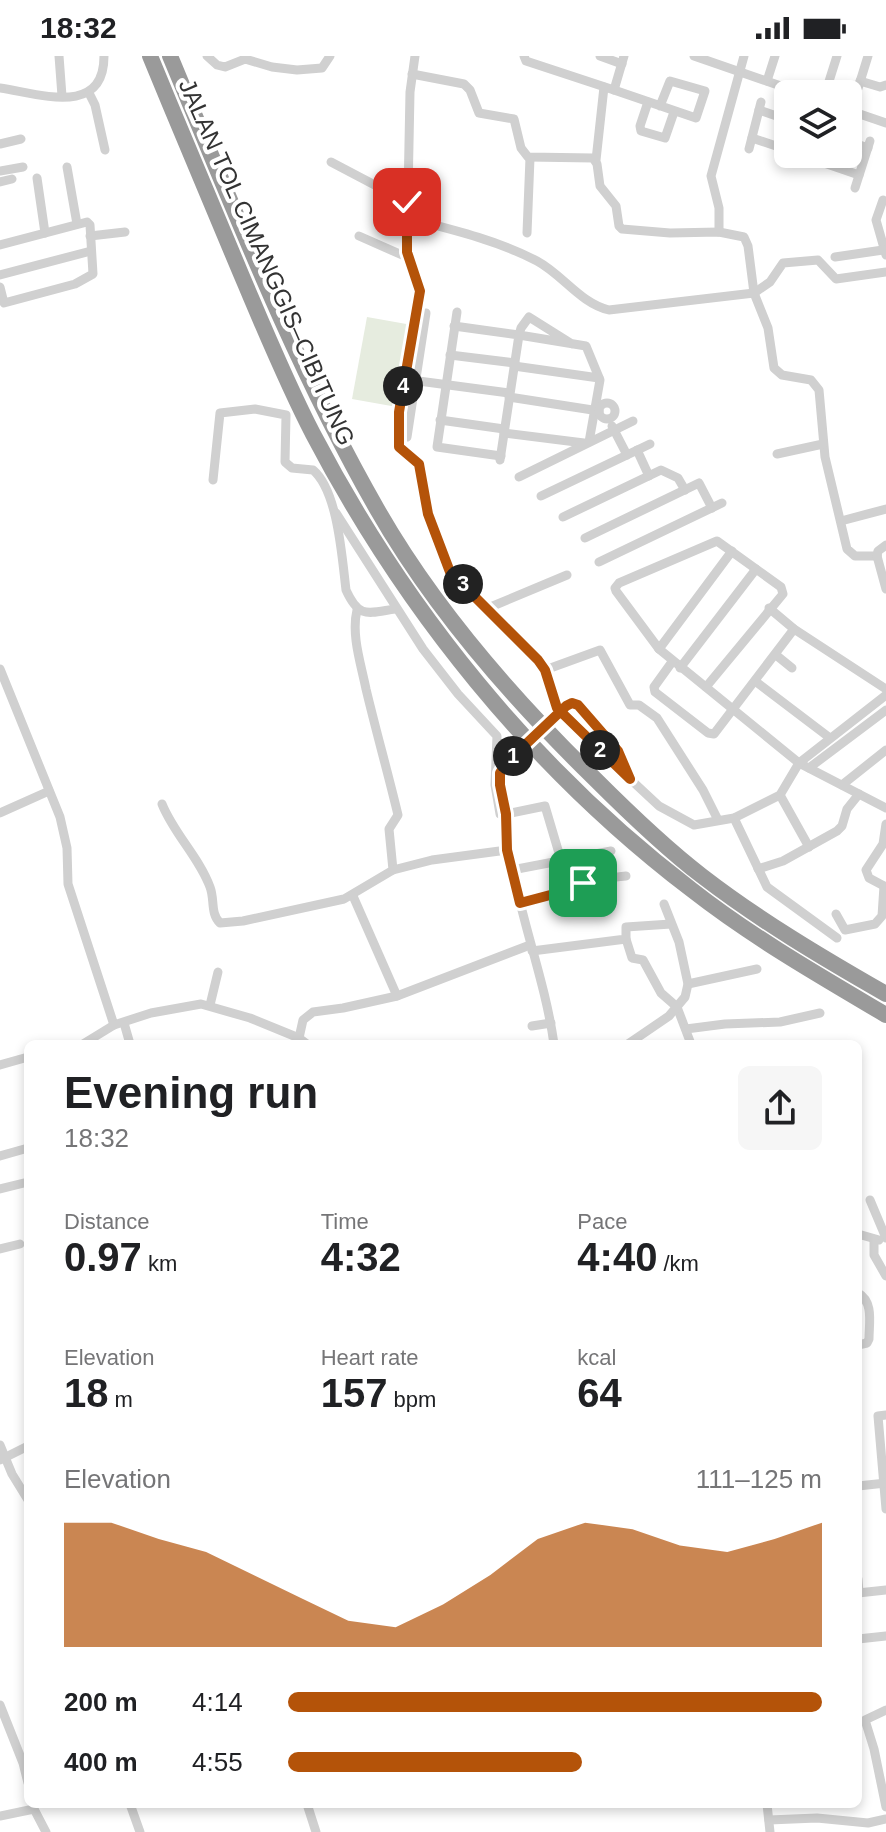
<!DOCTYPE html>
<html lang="en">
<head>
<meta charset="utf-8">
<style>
  body { margin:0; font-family:Helvetica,sans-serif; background:#f6f6f6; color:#202124; height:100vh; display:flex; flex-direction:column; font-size:30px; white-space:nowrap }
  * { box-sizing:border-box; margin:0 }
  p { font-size:26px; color:#757577 }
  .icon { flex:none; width:44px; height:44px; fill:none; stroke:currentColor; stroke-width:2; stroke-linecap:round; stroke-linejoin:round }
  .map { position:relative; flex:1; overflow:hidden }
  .details { position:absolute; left:24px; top:984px; width:838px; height:768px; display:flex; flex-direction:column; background:#fff; border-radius:12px; box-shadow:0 4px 12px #0003 }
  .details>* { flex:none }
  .buttons { position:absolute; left:774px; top:24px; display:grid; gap:16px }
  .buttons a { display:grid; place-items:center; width:88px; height:88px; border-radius:12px; background:#fff; box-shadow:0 4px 12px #0003; font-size:40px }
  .pin { position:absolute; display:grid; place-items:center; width:68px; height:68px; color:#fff; margin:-34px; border-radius:16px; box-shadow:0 4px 12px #0006 }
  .km { position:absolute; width:40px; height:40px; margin:-20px; border-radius:50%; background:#222; color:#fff; font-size:22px; line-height:40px; text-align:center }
  .round { display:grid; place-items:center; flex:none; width:84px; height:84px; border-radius:12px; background:#f6f6f6 }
  .overview { display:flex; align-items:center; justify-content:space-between; height:136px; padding:0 40px }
  h1 { font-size:44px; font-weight:800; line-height:60px }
  .metrics { display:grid; grid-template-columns:repeat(3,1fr); gap:12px; height:136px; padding:8px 40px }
  .metrics div { display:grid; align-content:center }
  .metrics b { font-size:40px; font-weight:800 }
  .metrics small { font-size:22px; font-weight:400 }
  .metrics p { font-size:22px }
  .chart { height:224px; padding:16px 40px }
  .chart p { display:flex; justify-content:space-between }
  .chart svg { width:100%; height:144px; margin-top:8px; fill:#b45309; opacity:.7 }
  ul { padding:0 40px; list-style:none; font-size:26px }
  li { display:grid; grid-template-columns:128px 96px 1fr; align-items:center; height:60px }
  li i { height:20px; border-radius:10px; background:#b45309 }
  .status { display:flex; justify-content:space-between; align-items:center; height:56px; padding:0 40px; background:#fff; direction:ltr }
  .status svg { height:22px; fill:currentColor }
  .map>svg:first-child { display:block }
  .garden { fill:#e6ecdf }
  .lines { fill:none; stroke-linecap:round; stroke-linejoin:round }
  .street { stroke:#d0d0d0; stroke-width:9 }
  .highway { stroke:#9a9a9a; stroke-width:16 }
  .street-bridge { stroke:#d0d0d0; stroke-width:9 }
  .route-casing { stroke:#fff; stroke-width:16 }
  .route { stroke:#b45309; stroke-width:10 }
  .labels { text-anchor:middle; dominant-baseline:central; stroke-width:8; stroke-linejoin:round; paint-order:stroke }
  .street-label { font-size:24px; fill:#333; stroke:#fff }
</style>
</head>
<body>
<div class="status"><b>18:32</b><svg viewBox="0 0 49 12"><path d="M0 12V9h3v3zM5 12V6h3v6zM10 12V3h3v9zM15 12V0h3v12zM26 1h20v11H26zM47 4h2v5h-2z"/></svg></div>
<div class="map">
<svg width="886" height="1776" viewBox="0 0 886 1776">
  <rect width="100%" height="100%" fill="#fff"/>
  <path class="garden" d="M367,261l45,8 -15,82 -45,-8z"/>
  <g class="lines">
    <g class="street">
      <path d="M59,0l3,40"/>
      <path d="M207,0l10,9 8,2 20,-8 27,8 25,3 25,-2 8,-12"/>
      <path d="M415,0l-5,36 -3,154 13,45 -21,121v35l20,17 9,50 22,58 88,88 7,10 12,38 73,71"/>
      <path d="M524,0l2,5 88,29 10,-34"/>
      <path d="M600,0l22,8"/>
      <path d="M694,0l110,38"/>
      <path d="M412,18l52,10 6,6 9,23 35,6 7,29 7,9 65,1 4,6 3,22 16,20 3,20 3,3 48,4 49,-1 25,5 4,9 6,47 14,35 6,40 8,7 29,5 8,10 6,67 22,92 8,7h22"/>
      <path d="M767,25l8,-25"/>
      <path d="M860,25l20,6 6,-2"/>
      <path d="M0,32c40,6 104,29 104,-32"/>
      <path d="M614,34l82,28 9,-27 -35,-10 -10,25"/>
      <path d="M89,37l6,12 10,45"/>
      <path d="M825,38l12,-38"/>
      <path d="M648,46l-8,24 1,5 24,7 9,-26"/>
      <path d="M759,54l29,10"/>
      <path d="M848,54l38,13"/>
      <path d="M851,55l17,-55"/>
      <path d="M752,82l36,12"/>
      <path d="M848,85l20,7"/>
      <path d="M0,88l21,-5"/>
      <path d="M749,93l12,-47"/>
      <path d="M798,98l61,21"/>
      <path d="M596,104l8,-73"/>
      <path d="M331,106l76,40"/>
      <path d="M67,111l10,57"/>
      <path d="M0,115l23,-4"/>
      <path d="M37,122l8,55"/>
      <path d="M0,126l12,-3"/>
      <path d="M855,132l15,-47"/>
      <path d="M883,144l-7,20 10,35"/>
      <path d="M407,162c43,11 90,22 130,43 26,14 43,42 72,49l145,-17 16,-11 13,-19 35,-3 18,19 50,-7"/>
      <path d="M719,176v-24l-8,-32 33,-120"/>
      <path d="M527,177l3,-75"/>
      <path d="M90,180l35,-4"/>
      <path d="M359,180l50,22"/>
      <path d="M0,189l87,-23 3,3 3,49 -18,10 -71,19 -4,-16"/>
      <path d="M835,201l48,-7"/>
      <path d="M0,219l91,-24"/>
      <path d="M457,256l-20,135 64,9"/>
      <path d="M454,270l65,9 -19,125"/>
      <path d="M572,288l-43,-27 -8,11 -2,7 67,11 14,34 -11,62"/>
      <path d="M450,299l65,8"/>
      <path d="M514,310l85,12"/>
      <path d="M411,324l98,13"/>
      <path d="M509,341l90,14"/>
      <circle cx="607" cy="355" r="8"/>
      <path d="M440,364l64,9"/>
      <path d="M612,370l15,29"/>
      <path d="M504,377l80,10"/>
      <path d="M407,381l19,-124"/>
      <path d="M637,394l12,26"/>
      <path d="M777,398l46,-10"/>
      <path d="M519,421l114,-56"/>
      <path d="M213,424l7,-67 35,-4 31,6 -1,47 7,6 21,2c25,21 29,88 33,120 13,29 22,23 49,19"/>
      <path d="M541,440l109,-52"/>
      <path d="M336,457l87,136 35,45 39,42 -2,49 5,29h6c3,79 37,152 48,230"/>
      <path d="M563,461l98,-47 17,8 7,12"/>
      <path d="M841,465l45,-12"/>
      <path d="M585,482l114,-55 13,25"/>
      <path d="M732,495l-73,98 140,114 87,45"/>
      <path d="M877,500l9,33"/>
      <path d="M877,500l1,-5 8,-6"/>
      <path d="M599,506l123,-59"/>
      <path d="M488,552l79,-33"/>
      <path d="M769,552l25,21 92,60"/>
      <path d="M659,593l-43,-58 -1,-3 4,-5 98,-42 64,46 2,7 -77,93"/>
      <path d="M776,599l16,13"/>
      <path d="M672,606l-18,25 1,5 53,41 6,1 80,-105"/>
      <path d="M680,612l76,-99"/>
      <path d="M0,613l60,148 7,31 1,36 46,141 37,-12 50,-9 49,14 49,20 8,6"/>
      <path d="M545,614l55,-20 30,55h9l18,13 46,72 15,30"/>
      <path d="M755,625l75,57"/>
      <path d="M566,650l6,-3 6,2 40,46 12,28 29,27 35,19 40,-7 46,-23 19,-32 87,-68"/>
      <path d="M809,712l77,-58"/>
      <path d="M842,729l44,-35"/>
      <path d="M780,739l29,52"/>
      <path d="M162,748c12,30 37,53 48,83 5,13 0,26 10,36l23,-2 101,-22 49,-29 -4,-41 9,-14c-10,-42 -22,-84 -32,-126 -5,-25 -15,-54 -9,-79"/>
      <path d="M505,755l1,3 39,-8 16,54"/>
      <path d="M0,757l49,-22"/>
      <path d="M734,762l33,69 70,51"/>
      <path d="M886,768l-3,20 -17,26 3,8 17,9"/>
      <path d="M758,813l25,-8 54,-30 5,-5 5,-17 12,-15"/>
      <path d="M393,814l39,-10 75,-10"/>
      <path d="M512,814l99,-19"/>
      <path d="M353,840l44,100"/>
      <path d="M520,847c36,-9 69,-24 106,-27"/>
      <path d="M836,858l9,16 30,-6 7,-8 2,-30"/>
      <path d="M626,883l6,19 11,2 18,33 16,14 14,37"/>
      <path d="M532,895l94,-12v-12l45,-3"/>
      <path d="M688,928l69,-15"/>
      <path d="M210,949l8,-33"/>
      <path d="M124,967l6,21"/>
      <path d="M532,970l19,-3"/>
      <path d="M686,973l39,-5 55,-2 40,-9"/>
      <path d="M299,982l4,-18 10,-8 30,-4 54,-12 133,-51"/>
      <path d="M83,988l31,-19"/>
      <path d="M628,988l41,-28 16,-19 3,-13 -9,-42 -15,-38"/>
      <path d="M0,1009l28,-8"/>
      <path d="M0,1100l28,-8"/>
      <path d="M0,1133l28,-7"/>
      <path d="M870,1144l16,38"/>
      <path d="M858,1178l21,6"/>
      <path d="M874,1184v15l12,21"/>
      <path d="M0,1193l20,-5"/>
      <path d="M858,1237c16,9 11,30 11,46l-2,4 -9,2"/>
      <path d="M886,1359l-8,1 8,93"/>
      <path d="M0,1389l12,29 16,26"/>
      <path d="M0,1404l28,-14"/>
      <path d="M858,1430l28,-3"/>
      <path d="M858,1523l1,14"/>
      <path d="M858,1537l28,-3"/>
      <path d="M858,1583l28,-3"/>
      <path d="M0,1649l23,58 5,20"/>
      <path d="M886,1654l-21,10 9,29 12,58"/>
      <path d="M130,1748l10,28"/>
      <path d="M307,1748l9,28"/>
      <path d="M767,1748l3,28"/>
      <path d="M0,1760l34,-7 12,23"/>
      <path d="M769,1764l48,-2 51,5 18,-4"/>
    </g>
    <g class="highway">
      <path d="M150,0c30,73 61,146 91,218 23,54 45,108 72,160 92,176 220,335 379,456 60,47 128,86 194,125"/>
      <path d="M170,0c64,153 124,308 207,453 57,100 135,189 217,269 34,34 70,69 108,98 57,44 121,82 184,118"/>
    </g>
    <path class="street-bridge" d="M506,707l60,-57"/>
  </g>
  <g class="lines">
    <g class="route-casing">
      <path id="route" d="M407,146v50l13,39 -21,121v35l20,17 9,50 22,58 88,88 7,10 12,38 73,71 -12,-28 -40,-46 -6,-2 -6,3 -60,57 -6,10v12l6,29 1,36 13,53 53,-14 10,-6"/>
    </g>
    <use href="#route" class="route"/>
  </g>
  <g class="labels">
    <g class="street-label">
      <text transform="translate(267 206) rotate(66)">JALAN TOL CIMANGGIS–CIBITUNG</text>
    </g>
  </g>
</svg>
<div class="buttons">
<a><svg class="icon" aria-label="layers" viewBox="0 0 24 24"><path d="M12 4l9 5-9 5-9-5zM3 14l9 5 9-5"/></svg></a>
</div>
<div class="pin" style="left:583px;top:827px;background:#1e9e55"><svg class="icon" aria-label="arrive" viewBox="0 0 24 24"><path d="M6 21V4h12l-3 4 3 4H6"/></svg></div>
<div class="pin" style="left:407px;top:146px;background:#d93025"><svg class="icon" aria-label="check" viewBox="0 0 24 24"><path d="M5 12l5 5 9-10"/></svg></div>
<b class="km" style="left:513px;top:700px">1</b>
<b class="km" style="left:600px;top:694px">2</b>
<b class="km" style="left:463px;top:528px">3</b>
<b class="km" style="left:403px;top:330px">4</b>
<section class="details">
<div class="overview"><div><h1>Evening run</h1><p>18:32</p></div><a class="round"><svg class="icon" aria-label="share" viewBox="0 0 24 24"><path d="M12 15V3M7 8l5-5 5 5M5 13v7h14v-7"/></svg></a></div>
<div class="metrics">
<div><p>Distance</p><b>0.97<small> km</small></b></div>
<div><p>Time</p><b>4:32</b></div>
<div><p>Pace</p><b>4:40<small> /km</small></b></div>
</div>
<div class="metrics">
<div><p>Elevation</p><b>18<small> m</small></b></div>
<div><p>Heart rate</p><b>157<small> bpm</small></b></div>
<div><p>kcal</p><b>64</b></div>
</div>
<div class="chart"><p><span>Elevation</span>111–125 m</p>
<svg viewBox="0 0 160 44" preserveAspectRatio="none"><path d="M0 44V6L10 6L20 11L30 15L40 22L50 29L60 36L70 38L80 31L90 22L100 11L110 6L120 8L130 13L140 15L150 11L160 6V44z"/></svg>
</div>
<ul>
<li><b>200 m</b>4:14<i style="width:100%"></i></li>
<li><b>400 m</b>4:55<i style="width:55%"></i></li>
</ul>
</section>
</div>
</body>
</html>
